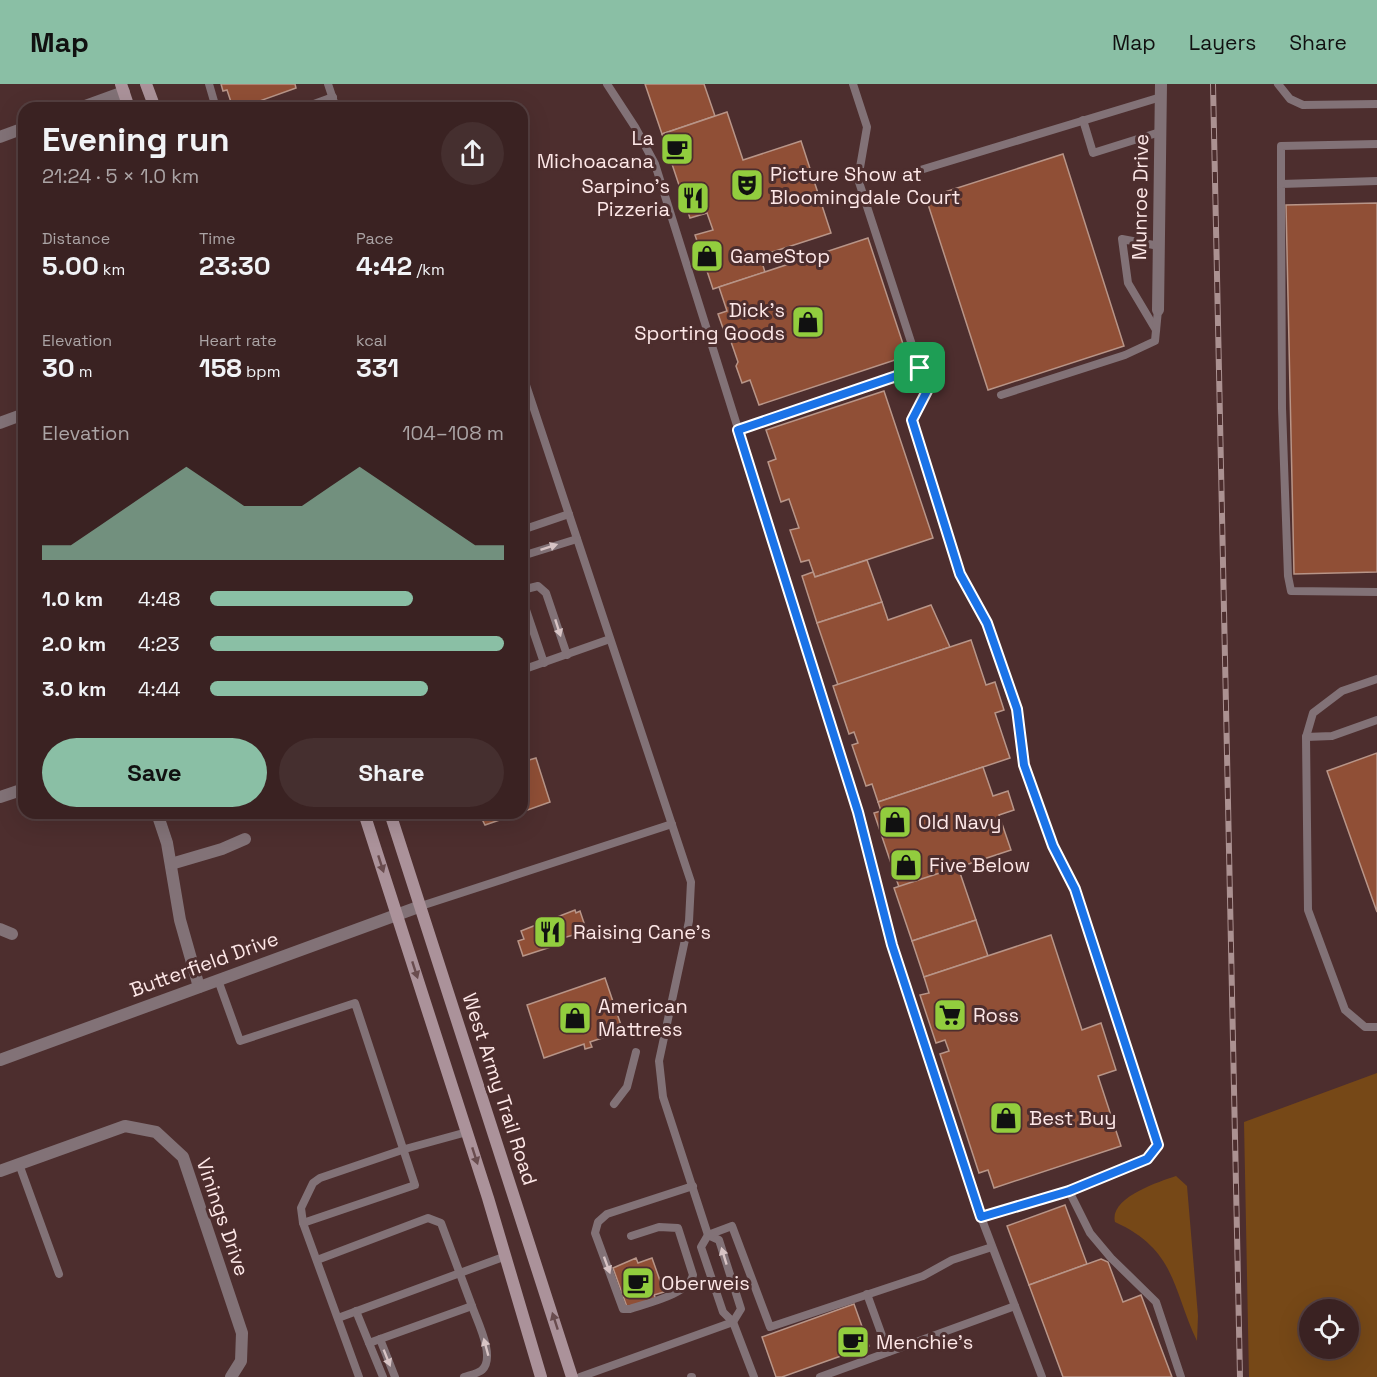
<!DOCTYPE html>
<html lang="en">
<head>
<meta charset="utf-8">
<style>
  body { margin:0; font-family:"Space Grotesk",sans-serif; background:#452f2f; color:#f1f3f6; height:100vh; display:flex; flex-direction:column; font-size:22px; white-space:nowrap }
  * { box-sizing:border-box; margin:0 }
  p { font-size:20px; color:#aba4a5 }
  .icon { flex:none; width:33px; height:33px; fill:none; stroke:currentColor; stroke-width:2; stroke-linecap:round; stroke-linejoin:round }
  .map { position:relative; flex:1; overflow:hidden }
  .details { position:absolute; left:18px; top:18px; width:510px; height:717px; display:flex; flex-direction:column; background:#3a2222; border-radius:18px; box-shadow:0 6px 24px #0002,0 0 0 2px #543f40 }
  .details>* { flex:none }
  .tools { position:absolute; left:1299px; top:1215px; display:grid; gap:12px }
  .tools a { display:grid; place-items:center; width:60px; height:60px; border-radius:50%; background:#3a2222; box-shadow:0 6px 24px #0002,0 0 0 2px #543f40; font-size:30px }
  .pin { position:absolute; display:grid; place-items:center; width:51px; height:51px; color:#fff; margin:-26px; border-radius:12px; box-shadow:0 3px 9px #0006 }
  .round { display:grid; place-items:center; flex:none; width:63px; height:63px; border-radius:32px; background:#452f2f }
  .headline { display:flex; align-items:center; justify-content:space-between; height:102px; padding:0 24px }
  h1 { font-size:33px; font-weight:600; line-height:45px }
  .stats { display:grid; grid-template-columns:repeat(3,1fr); gap:9px; height:102px; padding:6px 24px }
  .stats div { display:grid; align-content:center }
  .stats b { font-size:26px; font-weight:600 }
  .stats small { font-size:16px; font-weight:400 }
  .stats p { font-size:16px }
  .chart { height:168px; padding:12px 24px }
  .chart p { display:flex; justify-content:space-between }
  .chart svg { width:100%; height:108px; margin-top:6px; fill:#8abfa5; opacity:.7 }
  .primary-button { display:flex; gap:12px; margin-top:auto; padding:12px 24px }
  .primary-button a { flex:1; height:69px; border-radius:36px; background:#8abfa5; color:#111; font-size:24px; font-weight:600; line-height:69px; text-align:center }
  .primary-button a+a { background:#452f2f; color:#f1f3f6 }
  ul { padding:0 24px; list-style:none; font-size:20px }
  li { display:grid; grid-template-columns:96px 72px 1fr; align-items:center; height:45px }
  li i { height:15px; border-radius:8px; background:#8abfa5 }
  header { display:flex; align-items:center; gap:36px; box-sizing:border-box; height:84px; padding:0 30px; background:#8abfa5; color:#111 }
  header strong { font-size:28px }
  nav { display:flex; gap:33px; margin-inline-start:auto; font-size:21px }
  .map>svg:first-child { display:block }
  .green { fill:#764817; fill-rule:evenodd }
  .building { fill:#904f36; stroke:#b89588; stroke-width:1.5 }
  .lines { fill:none; stroke-linecap:round; stroke-linejoin:round }
  .service { stroke:#827277; stroke-width:8 }
  .minor { stroke:#827277; stroke-width:12 }
  .secondary { stroke:#ab929a; stroke-width:12 }
  .rail-casing { stroke:#ab9191; stroke-width:6 }
  .rail { stroke:#4d2e2e; stroke-width:4; stroke-dasharray:11; stroke-linecap:butt }
  .oneway { fill:#d8c4c5 }
  .oneway2 { fill:#694c4e }
  .route-casing { stroke:#fff; stroke-width:12 }
  .route { stroke:#1a73e8; stroke-width:8 }
  .labels { text-anchor:middle; dominant-baseline:central; stroke-width:6; stroke-linejoin:round; paint-order:stroke }
  .poi-label { font-size:20px; fill:#fde7e7; stroke:#4d2e2e; text-anchor:start }
  .street-label { font-size:20px; fill:#fde7e7; stroke:#4d2e2e }
</style>
</head>
<body>
<header>
<strong>Map</strong>
<nav><a>Map</a><a>Layers</a><a>Share</a></nav>
</header>
<div class="map">
<svg width="1377" height="1293" viewBox="0 0 1377 1293">
  <rect width="100%" height="100%" fill="#4d2e2e"/>
  <g class="green">
    <path d="M1377,989v304h-128l-5,-255zM1310,1226h38v38h-38z"/>
    <path d="M1176,1092l11,10 11,130 -1,25c-25,-53 -21,-91 -82,-119 -6,-24 43,-40 61,-46z"/>
  </g>
  <g class="building">
    <path d="M221,0h74l1,4 -56,20h-7l-6,-18 -4,1z"/>
    <path d="M645,0h59l11,32 -53,18z"/>
    <path d="M727,28l16,48 58,-19 30,92 -71,23 5,16 -52,17 -18,-54 18,-5 -6,-17 -17,5 -28,-84z"/>
    <path d="M1063,70l61,192 -136,44 -62,-192z"/>
    <path d="M1377,119v369l-83,2 -8,-369z"/>
    <path d="M868,154l39,118 -148,49 -9,-25 -8,3 -6,-17 2,-4 -10,-29 -4,-2 -6,-17 9,-3 -8,-24z"/>
    <path d="M884,307l49,147 -118,39 -6,-17 -8,2 -11,-32 9,-2 -10,-29 -8,3 -13,-40 8,-3 -10,-29z"/>
    <path d="M867,476l15,42 -65,21 -15,-47 11,-4 2,5z"/>
    <path d="M882,518l6,18 43,-15 19,42 -112,38 -21,-62z"/>
    <path d="M971,556l15,45 9,-3 9,28 -9,3 15,45 -132,44 -6,-18 -6,2 -14,-41 6,-2 -4,-11 -5,2 -16,-48z"/>
    <path d="M1377,669v159l-50,-141z"/>
    <path d="M536,674l14,44 -28,10v-50z"/>
    <path d="M983,683l10,29 15,-5 6,19 -15,5 12,35 -112,37 -25,-74 7,-2 -3,-9z"/>
    <path d="M479,729h41l-35,12z"/>
    <path d="M958,783l18,53 -64,21 -18,-53z"/>
    <path d="M575,826l1,3 4,-2 5,15 -7,2 2,5 -24,7 1,5 -34,11 -5,-15 6,-2 -3,-8 25,-10 -1,-2 6,-2 1,2z"/>
    <path d="M976,836l12,36 -64,21 -12,-36z"/>
    <path d="M1051,851l31,95 19,-7 15,47 -18,6 23,70 -127,42 -6,-18 -9,3 -39,-119 9,-3 -4,-11 -9,3 -16,-48 9,-2 -5,-16z"/>
    <path d="M605,894l18,53 -33,11 2,5 -7,2 -1,-5 -40,14 -17,-53z"/>
    <path d="M1065,1121l22,59 -58,21 -22,-59z"/>
    <path d="M636,1174l2,5 14,-5 12,34 -10,3 2,4 -29,8 -14,-39z"/>
    <path d="M1101,1175l7,3 15,40 18,-7 31,82h-109l-34,-92z"/>
    <path d="M854,1220l15,42 -87,31h-6l-14,-40z"/>
  </g>
  <g class="lines">
    <g class="service">
      <path d="M209,0l7,24"/>
      <path d="M328,0l8,24"/>
      <path d="M607,0l28,43 20,37 203,647 34,134 89,272 61,160"/>
      <path d="M853,0l14,43 -9,52 69,212 -15,29 48,154 27,49 30,86 7,56 29,81 22,43 83,256 -11,14 -78,32 -88,26"/>
      <path d="M1278,0l12,15 13,6 74,-1"/>
      <path d="M303,24l30,-11"/>
      <path d="M1083,36l10,33 67,-21"/>
      <path d="M917,87l244,-74"/>
      <path d="M1377,97l-96,3 1,224 6,168 3,15 86,1"/>
      <path d="M1281,100v-38l96,-2"/>
      <path d="M1156,246l-28,-47 -6,-44 37,7"/>
      <path d="M522,289l169,509 -2,39 -30,140 4,36 45,138 11,5 22,69 -8,13 -153,55"/>
      <path d="M1001,311l124,-40 30,-14 3,-31"/>
      <path d="M738,346l182,-62"/>
      <path d="M522,446l47,-16"/>
      <path d="M522,472l55,-17"/>
      <path d="M522,506l16,-4 8,7 21,62"/>
      <path d="M522,514l22,65"/>
      <path d="M522,586l88,-31"/>
      <path d="M1377,595l-35,12 -29,22 -7,24 2,173 37,100 20,17h12"/>
      <path d="M1306,653l26,-1 45,-16"/>
      <path d="M421,822l251,-82"/>
      <path d="M218,896l22,61 115,-38 60,182 -112,38"/>
      <path d="M614,1020l13,-17 9,-35"/>
      <path d="M19,1080l40,110"/>
      <path d="M1069,1107l21,42 21,25 45,44 25,75"/>
      <path d="M631,1152l28,-9 19,1 15,47c-4,19 -45,28 -63,34h-7l-28,-76 3,-11 9,-8 86,-28"/>
      <path d="M317,1176l111,-42 13,5 31,83 -103,37 -13,-32"/>
      <path d="M867,1210l21,58"/>
      <path d="M338,1234l168,-62"/>
      <path d="M380,1255l15,38"/>
      <path d="M369,1259l14,34"/>
      <path d="M359,1293l-56,-154 -2,-15 12,-25 7,-5 85,-29 62,-17"/>
      <path d="M464,1293c6,-2 15,-4 18,-7 14,-13 -5,-49 -10,-64"/>
      <path d="M691,1293h1"/>
      <path d="M754,1293l-21,-55 -10,-10 -22,-65 7,-12 24,-9 38,101 153,-51 29,-16 40,-13"/>
      <path d="M820,1293l195,-71"/>
    </g>
    <g class="minor">
      <path d="M80,24l44,-16"/>
      <path d="M0,53l24,-9"/>
      <path d="M1158,226l3,-226"/>
      <path d="M0,339l24,-9"/>
      <path d="M0,713l24,-8"/>
      <path d="M157,729l10,30 13,77 19,67"/>
      <path d="M171,780l51,-15 23,-10"/>
      <path d="M0,845l12,5"/>
      <path d="M0,976l421,-154"/>
      <path d="M0,1087l125,-45 31,6 27,25 59,176 -1,28 -10,16"/>
    </g>
    <g class="secondary">
      <path d="M121,0l8,24"/>
      <path d="M146,0l9,24"/>
      <path d="M364,729l124,385 53,179"/>
      <path d="M390,729l182,564"/>
    </g>
    <g class="rail-casing">
      <path id="rail" d="M1213,0l27,1293"/>
    </g>
    <use href="#rail" class="rail"/>
  </g>
  <defs><path id="oneway-solid" d="M-6-.8H1V-3.2L6.5 0L1 3.2V.8H-6Z" transform="scale(1.5)"/></defs>
  <g class="oneway">
    <use href="#oneway-solid" transform="translate(549 463) rotate(-18)"/>
    <use href="#oneway-solid" transform="translate(558 544) rotate(72)"/>
    <use href="#oneway-solid" transform="translate(724 1172) rotate(-107)"/>
    <use href="#oneway-solid" transform="translate(607 1181) rotate(70)"/>
    <use href="#oneway-solid" transform="translate(486 1263) rotate(-105)"/>
    <use href="#oneway-solid" transform="translate(387 1274) rotate(68)"/>
  </g>
  <g class="oneway2">
    <use href="#oneway-solid" transform="translate(381 780) rotate(72)"/>
    <use href="#oneway-solid" transform="translate(415 886) rotate(72)"/>
    <use href="#oneway-solid" transform="translate(475 1072) rotate(72)"/>
    <use href="#oneway-solid" transform="translate(555 1237) rotate(-108)"/>
  </g>
  <g class="lines">
    <g class="route-casing">
      <path id="route" d="M920,284l7,23 -15,29 48,154 27,49 30,86 7,56 29,81 22,43 83,256 -11,14 -78,32 -88,26 -89,-272 -34,-133 -120,-382z"/>
    </g>
    <use href="#route" class="route"/>
  </g>
  <defs>
    <g id="cafe-square" transform="scale(1.725)"><rect x="-9" y="-9" width="18" height="18" rx="4" fill="#92cd3e" stroke="#4d2e2e"/><path d="M-5.5-4.5H6V0H3Q3 3.5 0 3.5H-2.5Q-5.5 3.5-5.5 0ZM3-3.2v2h1.7v-2ZM-6 4.5H4V6H-6Z" fill="#111"/></g>
    <g id="theatre-square" transform="scale(1.725)"><rect x="-9" y="-9" width="18" height="18" rx="4" fill="#92cd3e" stroke="#4d2e2e"/><path d="M-5-5.5Q0-4 5-5.5V0Q5 5 0 6Q-5 5-5 0ZM-3.3-2.5H-1v1.5H-3.3ZM1-2.5H3.3v1.5H1ZM-2.8 1Q0 5.5 2.8 1Z" fill="#111"/></g>
    <g id="restaurant-square" transform="scale(1.725)"><rect x="-9" y="-9" width="18" height="18" rx="4" fill="#92cd3e" stroke="#4d2e2e"/><path d="M-5-6h1v4h1v-4h1v4h1v-4h1v5L-1.5 .5V6h-2V.5L-5-1ZM5-6V6H3V1.5H1.5Q1.5-4 5-6Z" fill="#111"/></g>
    <g id="shop-square" transform="scale(1.725)"><rect x="-9" y="-9" width="18" height="18" rx="4" fill="#92cd3e" stroke="#4d2e2e"/><path d="M-5-2.5h2.3a2.7 3.5 0 0 1 5.4 0H5L5.5 6h-11ZM-1.5-2.5h3a1.5 2.3 0 0 0-3 0Z" fill="#111"/></g>
    <g id="supermarket-square" transform="scale(1.725)"><rect x="-9" y="-9" width="18" height="18" rx="4" fill="#92cd3e" stroke="#4d2e2e"/><path d="M-6-5.5h2.5l.6 2H6L4.5 2H-2.5L-4.4-4H-6ZM-1.5 3.2a1.3 1.3 0 1 0 .1 0ZM3 3.2a1.3 1.3 0 1 0 .1 0Z" fill="#111"/></g>
  </defs>
  <g fill-rule="evenodd">
    <use href="#cafe-square" x="677" y="65"/>
    <use href="#theatre-square" x="747" y="101"/>
    <use href="#restaurant-square" x="693" y="114"/>
    <use href="#shop-square" x="707" y="172"/>
    <use href="#shop-square" x="808" y="238"/>
    <use href="#shop-square" x="895" y="738"/>
    <use href="#shop-square" x="906" y="781"/>
    <use href="#restaurant-square" x="550" y="848"/>
    <use href="#supermarket-square" x="950" y="931"/>
    <use href="#shop-square" x="575" y="934"/>
    <use href="#shop-square" x="1006" y="1034"/>
    <use href="#cafe-square" x="638" y="1199"/>
    <use href="#cafe-square" x="853" y="1258"/>
  </g>
  <g class="labels">
    <g class="poi-label">
      <text x="654" y="54" text-anchor="end">La<tspan x="654" dy="23">Michoacana</tspan></text>
      <text x="770" y="90">Picture Show at<tspan x="770" dy="23">Bloomingdale Court</tspan></text>
      <text x="670" y="102" text-anchor="end">Sarpino's<tspan x="670" dy="23">Pizzeria</tspan></text>
      <text x="730" y="172">GameStop</text>
      <text x="785" y="226" text-anchor="end">Dick's<tspan x="785" dy="23">Sporting Goods</tspan></text>
      <text x="918" y="738">Old Navy</text>
      <text x="929" y="781">Five Below</text>
      <text x="573" y="848">Raising Cane's</text>
      <text x="598" y="922">American<tspan x="598" dy="23">Mattress</tspan></text>
      <text x="973" y="931">Ross</text>
      <text x="1029" y="1034">Best Buy</text>
      <text x="661" y="1199">Oberweis</text>
      <text x="876" y="1258">Menchie's</text>
    </g>
    <g class="street-label">
      <text transform="translate(1140 113) rotate(-89)">Munroe Drive</text>
      <text transform="translate(204 880) rotate(-20)">Butterfield Drive</text>
      <text transform="translate(500 1005) rotate(72)">West Army Trail Road</text>
      <text transform="translate(223 1133) rotate(71)">Vinings Drive</text>
    </g>
  </g>
</svg>
<div class="tools">
<a><svg class="icon" aria-label="locate" viewBox="0 0 24 24"><circle cx="12" cy="12" r="6"/><path d="M12 2v4M12 18v4M2 12h4M18 12h4"/></svg></a>
</div>
<div class="pin" style="left:920px;top:284px;background:#1e9e55"><svg class="icon" aria-label="arrive" viewBox="0 0 24 24"><path d="M6 21V4h12l-3 4 3 4H6"/></svg></div>
<section class="details">
<div class="headline"><div><h1>Evening run</h1><p>21:24 · 5 × 1.0 km</p></div><a class="round"><svg class="icon" aria-label="share" viewBox="0 0 24 24"><path d="M12 15V3M7 8l5-5 5 5M5 13v7h14v-7"/></svg></a></div>
<div class="stats">
<div><p>Distance</p><b>5.00<small> km</small></b></div>
<div><p>Time</p><b>23:30</b></div>
<div><p>Pace</p><b>4:42<small> /km</small></b></div>
</div>
<div class="stats">
<div><p>Elevation</p><b>30<small> m</small></b></div>
<div><p>Heart rate</p><b>158<small> bpm</small></b></div>
<div><p>kcal</p><b>331</b></div>
</div>
<div class="chart"><p><span>Elevation</span>104–108 m</p>
<svg viewBox="0 0 160 44" preserveAspectRatio="none"><path d="M0 44V38L10 38L20 30L30 22L40 14L50 6L60 14L70 22L80 22L90 22L100 14L110 6L120 14L130 22L140 30L150 38L160 38V44z"/></svg>
</div>
<ul>
<li><b>1.0 km</b>4:48<i style="width:69%"></i></li>
<li><b>2.0 km</b>4:23<i style="width:100%"></i></li>
<li><b>3.0 km</b>4:44<i style="width:74%"></i></li>
</ul>
<div class="primary-button"><a>Save</a><a>Share</a></div>
</section>
</div>
</body>
</html>
